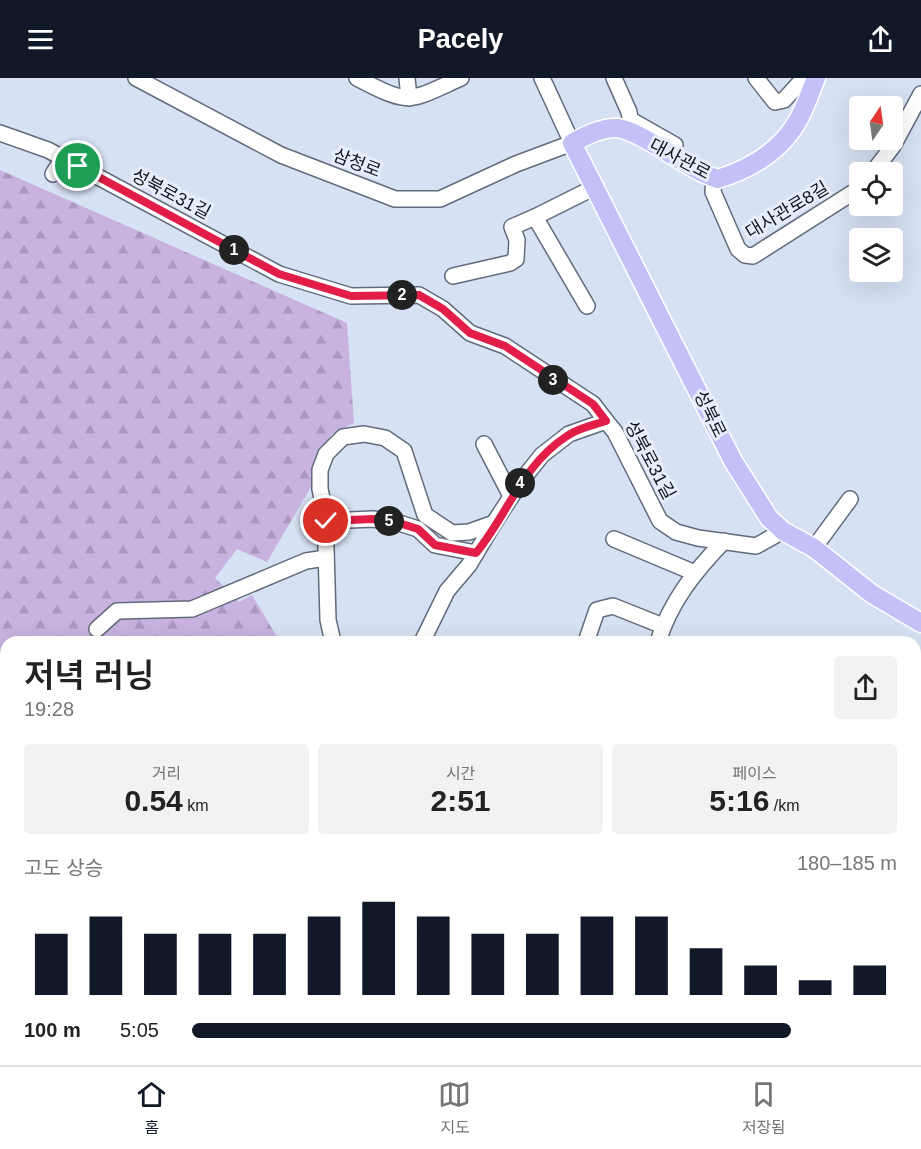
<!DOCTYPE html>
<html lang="ko">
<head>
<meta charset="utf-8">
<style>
  body { margin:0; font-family:Helvetica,"Noto Sans KR",sans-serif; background:#f2f2f2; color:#222; height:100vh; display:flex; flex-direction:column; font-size:22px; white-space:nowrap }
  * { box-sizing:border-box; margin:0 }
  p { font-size:20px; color:#767676 }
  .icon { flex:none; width:33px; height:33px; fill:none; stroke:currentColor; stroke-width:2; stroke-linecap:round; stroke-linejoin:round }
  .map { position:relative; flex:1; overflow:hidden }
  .sheet { position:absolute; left:0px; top:558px; width:921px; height:429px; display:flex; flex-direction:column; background:#fff; border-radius:18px 18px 0 0; box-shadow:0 6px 24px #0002 }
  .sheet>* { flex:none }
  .needle { width:39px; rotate:13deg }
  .fabs { position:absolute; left:849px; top:18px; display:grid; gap:12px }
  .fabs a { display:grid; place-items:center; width:54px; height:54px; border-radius:6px; background:#fff; box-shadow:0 6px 24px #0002; font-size:30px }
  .pin { position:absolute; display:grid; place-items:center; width:51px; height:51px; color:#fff; margin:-26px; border:3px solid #fff; border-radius:50%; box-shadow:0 2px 6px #0007 }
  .km { position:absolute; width:30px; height:30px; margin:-15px; border-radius:50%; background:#222; color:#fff; font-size:16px; line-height:30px; text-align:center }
  .round { display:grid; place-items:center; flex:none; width:63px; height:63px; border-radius:6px; background:#f2f2f2 }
  .summary { display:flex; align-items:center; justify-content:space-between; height:102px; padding:0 24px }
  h1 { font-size:33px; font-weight:600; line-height:45px }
  .stats { display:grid; grid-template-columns:repeat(3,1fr); gap:9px; height:102px; padding:6px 24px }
  .stats div { display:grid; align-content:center; border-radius:6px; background:#f2f2f2; text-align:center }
  .stats b { font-size:30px; font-weight:600 }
  .stats small { font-size:16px; font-weight:400 }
  .stats p { font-size:16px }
  .chart { height:168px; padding:12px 24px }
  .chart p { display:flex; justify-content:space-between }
  .chart svg { width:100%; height:108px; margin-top:6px; stroke:#111827; stroke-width:6 }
  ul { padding:0 24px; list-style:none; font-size:20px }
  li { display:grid; grid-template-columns:96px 72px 1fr; align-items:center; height:45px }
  li i { height:15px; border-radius:8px; background:#111827 }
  header { display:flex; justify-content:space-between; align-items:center; height:78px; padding:0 24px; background:#111827; color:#fff; font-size:27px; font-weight:600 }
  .tabs { display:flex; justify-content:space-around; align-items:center; height:84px; border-top:2px solid #e0e0e0; background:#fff; font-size:16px; color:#767676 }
  .tabs a { display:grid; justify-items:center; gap:3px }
  .tabs .on { color:#111827 }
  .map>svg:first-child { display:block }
  .forest { fill:url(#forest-firs) }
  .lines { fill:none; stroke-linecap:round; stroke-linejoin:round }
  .minor-casing { stroke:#616b7b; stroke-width:18 }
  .major-casing { stroke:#fff; stroke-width:21 }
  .minor { stroke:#fff; stroke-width:15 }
  .major { stroke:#c3c1f7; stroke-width:18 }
  .route-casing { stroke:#fff; stroke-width:12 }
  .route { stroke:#e11d48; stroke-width:8 }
  .labels { text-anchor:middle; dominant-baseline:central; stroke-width:6; stroke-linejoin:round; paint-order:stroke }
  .street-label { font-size:18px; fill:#11151b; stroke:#e6eefe }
</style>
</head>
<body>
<header><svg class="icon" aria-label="menu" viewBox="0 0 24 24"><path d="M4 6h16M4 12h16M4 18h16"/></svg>Pacely<svg class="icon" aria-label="share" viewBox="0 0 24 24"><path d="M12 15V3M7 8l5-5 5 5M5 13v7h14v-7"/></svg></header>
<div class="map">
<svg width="921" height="987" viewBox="0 0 921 987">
  <defs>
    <pattern id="forest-firs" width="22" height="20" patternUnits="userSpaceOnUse" patternTransform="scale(1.5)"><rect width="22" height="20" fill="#c8b2e0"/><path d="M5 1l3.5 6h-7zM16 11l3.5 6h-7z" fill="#ab98c0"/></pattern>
  </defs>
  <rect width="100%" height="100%" fill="#d6e1f4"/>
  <path class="forest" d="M0,92l347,153 7,100 -22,11 -14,22 -7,31 -44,75 -30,-13 -22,29 24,24 13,-7 28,47h-274v417h426l4,6h-436z"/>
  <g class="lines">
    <g class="minor-casing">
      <g id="minor">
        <path d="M136,0l145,77 114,44h45l76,-35 56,-21 -30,-65"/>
        <path d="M357,0c54,28 50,24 104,0"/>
        <path d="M407,0l2,20"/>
        <path d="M614,0l15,34 3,17 -2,2"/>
        <path d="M756,0l19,24 9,-2 20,-22"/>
        <path d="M631,42l44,25"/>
        <path d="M0,55l48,17 231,124 72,22 68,-1 24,14 27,24 35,13 88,58 13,17"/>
        <path d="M873,94l20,-26 28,-52"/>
        <path d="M53,96l10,-16"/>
        <path d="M714,99l-1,15 25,57 7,6 8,1 107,-68"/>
        <path d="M453,198l57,-13 6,-4 1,-19 -5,-13 23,-10"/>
        <path d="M587,228l-52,-89 60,-30"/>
        <path d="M484,366l27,52"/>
        <path d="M326,443l47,-2 26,4 19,6 17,16 41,8"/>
        <path d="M614,461l81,34"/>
        <path d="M814,470l36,-49"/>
        <path d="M97,551l20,-18 75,-2 114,-48 20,-3"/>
        <path d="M333,564l-5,-22 -3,-108 -5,-23v-19l6,-16 17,-17 21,-3 21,4 19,13 21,64 27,18 17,-1 25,-9 28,-43 20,-25 27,-21 37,-13 9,11 45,89 16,11 22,6 58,8 27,-15"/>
        <path d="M422,564l25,-51 22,-26 25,-42"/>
        <path d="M586,564l11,-32 16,-4 50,20"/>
        <path d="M658,564c12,-40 37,-71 66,-101"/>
        <path d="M915,610l6,-1"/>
        <path d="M915,818h6"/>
        <path d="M915,863l6,1"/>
        <path d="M915,916l6,-3"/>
        <path d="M915,977h6"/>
        <path d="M398,981l2,6"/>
        <path d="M653,981l3,6"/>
        <path d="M864,981l4,6"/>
        <path d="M885,981l2,6"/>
        <path d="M742,987l3,-6"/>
      </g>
    </g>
    <g class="major-casing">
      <path id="major" d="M816,0c-6,14 -11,31 -19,44 -17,29 -47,47 -79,57 -31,-9 -75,-48 -101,-51 -15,-1 -32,8 -45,15l161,318 36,57 14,13 31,17 58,46 49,29"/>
    </g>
    <use href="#minor" class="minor"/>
    <use href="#major" class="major"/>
  </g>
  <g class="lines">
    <g class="route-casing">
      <path id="route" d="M78,88l201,108 72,22 68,-1 24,14 27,24 35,13 88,58 13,17c-12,4 -28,7 -39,15 -45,29 -59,78 -91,117l-41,-8 -17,-16 -19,-6 -26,-4 -47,2"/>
    </g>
    <use href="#route" class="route"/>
  </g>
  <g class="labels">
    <g class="street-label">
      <text transform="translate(680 81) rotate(28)">대사관로</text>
      <text transform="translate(357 85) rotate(21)">삼청로</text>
      <text transform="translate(171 116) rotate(28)">성북로31길</text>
      <text transform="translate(787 132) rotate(-31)">대사관로8길</text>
      <text transform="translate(710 336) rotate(64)">성북로</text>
      <text transform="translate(650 382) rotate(62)">성북로31길</text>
    </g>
  </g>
</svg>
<div class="fabs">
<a><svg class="needle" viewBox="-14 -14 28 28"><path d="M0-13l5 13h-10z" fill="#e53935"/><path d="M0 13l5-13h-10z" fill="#767676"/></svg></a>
<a><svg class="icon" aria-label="locate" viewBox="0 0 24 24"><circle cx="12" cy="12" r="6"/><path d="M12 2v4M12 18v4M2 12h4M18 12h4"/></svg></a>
<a><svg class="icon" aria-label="layers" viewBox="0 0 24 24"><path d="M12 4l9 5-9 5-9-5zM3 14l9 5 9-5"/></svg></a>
</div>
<div class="pin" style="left:78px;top:88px;background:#1e9e55"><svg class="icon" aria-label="arrive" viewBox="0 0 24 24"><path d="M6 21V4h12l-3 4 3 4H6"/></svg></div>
<div class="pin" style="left:326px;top:443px;background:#d93025"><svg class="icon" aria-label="check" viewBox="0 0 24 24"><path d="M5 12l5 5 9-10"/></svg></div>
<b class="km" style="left:234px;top:172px">1</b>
<b class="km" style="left:402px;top:217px">2</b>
<b class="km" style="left:553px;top:302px">3</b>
<b class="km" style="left:520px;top:405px">4</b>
<b class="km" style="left:389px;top:443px">5</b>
<section class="sheet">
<div class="summary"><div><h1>저녁 러닝</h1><p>19:28</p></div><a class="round"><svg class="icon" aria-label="share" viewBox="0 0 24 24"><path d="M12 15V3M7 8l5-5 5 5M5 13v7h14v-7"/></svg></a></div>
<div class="stats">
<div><p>거리</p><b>0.54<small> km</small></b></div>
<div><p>시간</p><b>2:51</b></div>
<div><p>페이스</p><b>5:16<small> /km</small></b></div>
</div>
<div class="chart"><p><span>고도 상승</span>180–185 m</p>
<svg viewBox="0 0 160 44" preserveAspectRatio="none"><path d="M5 44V19M15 44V12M25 44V19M35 44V19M45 44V19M55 44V12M65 44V6M75 44V12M85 44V19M95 44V19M105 44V12M115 44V12M125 44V25M135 44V32M145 44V38M155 44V32"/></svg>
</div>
<ul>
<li><b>100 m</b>5:05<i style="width:85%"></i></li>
</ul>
</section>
</div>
<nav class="tabs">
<a class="on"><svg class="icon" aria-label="home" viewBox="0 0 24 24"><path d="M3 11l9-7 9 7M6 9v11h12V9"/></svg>홈</a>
<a><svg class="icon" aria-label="map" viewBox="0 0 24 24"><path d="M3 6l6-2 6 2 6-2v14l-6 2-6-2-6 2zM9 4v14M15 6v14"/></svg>지도</a>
<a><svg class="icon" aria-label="saved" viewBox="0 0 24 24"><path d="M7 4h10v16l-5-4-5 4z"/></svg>저장됨</a>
</nav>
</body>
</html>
